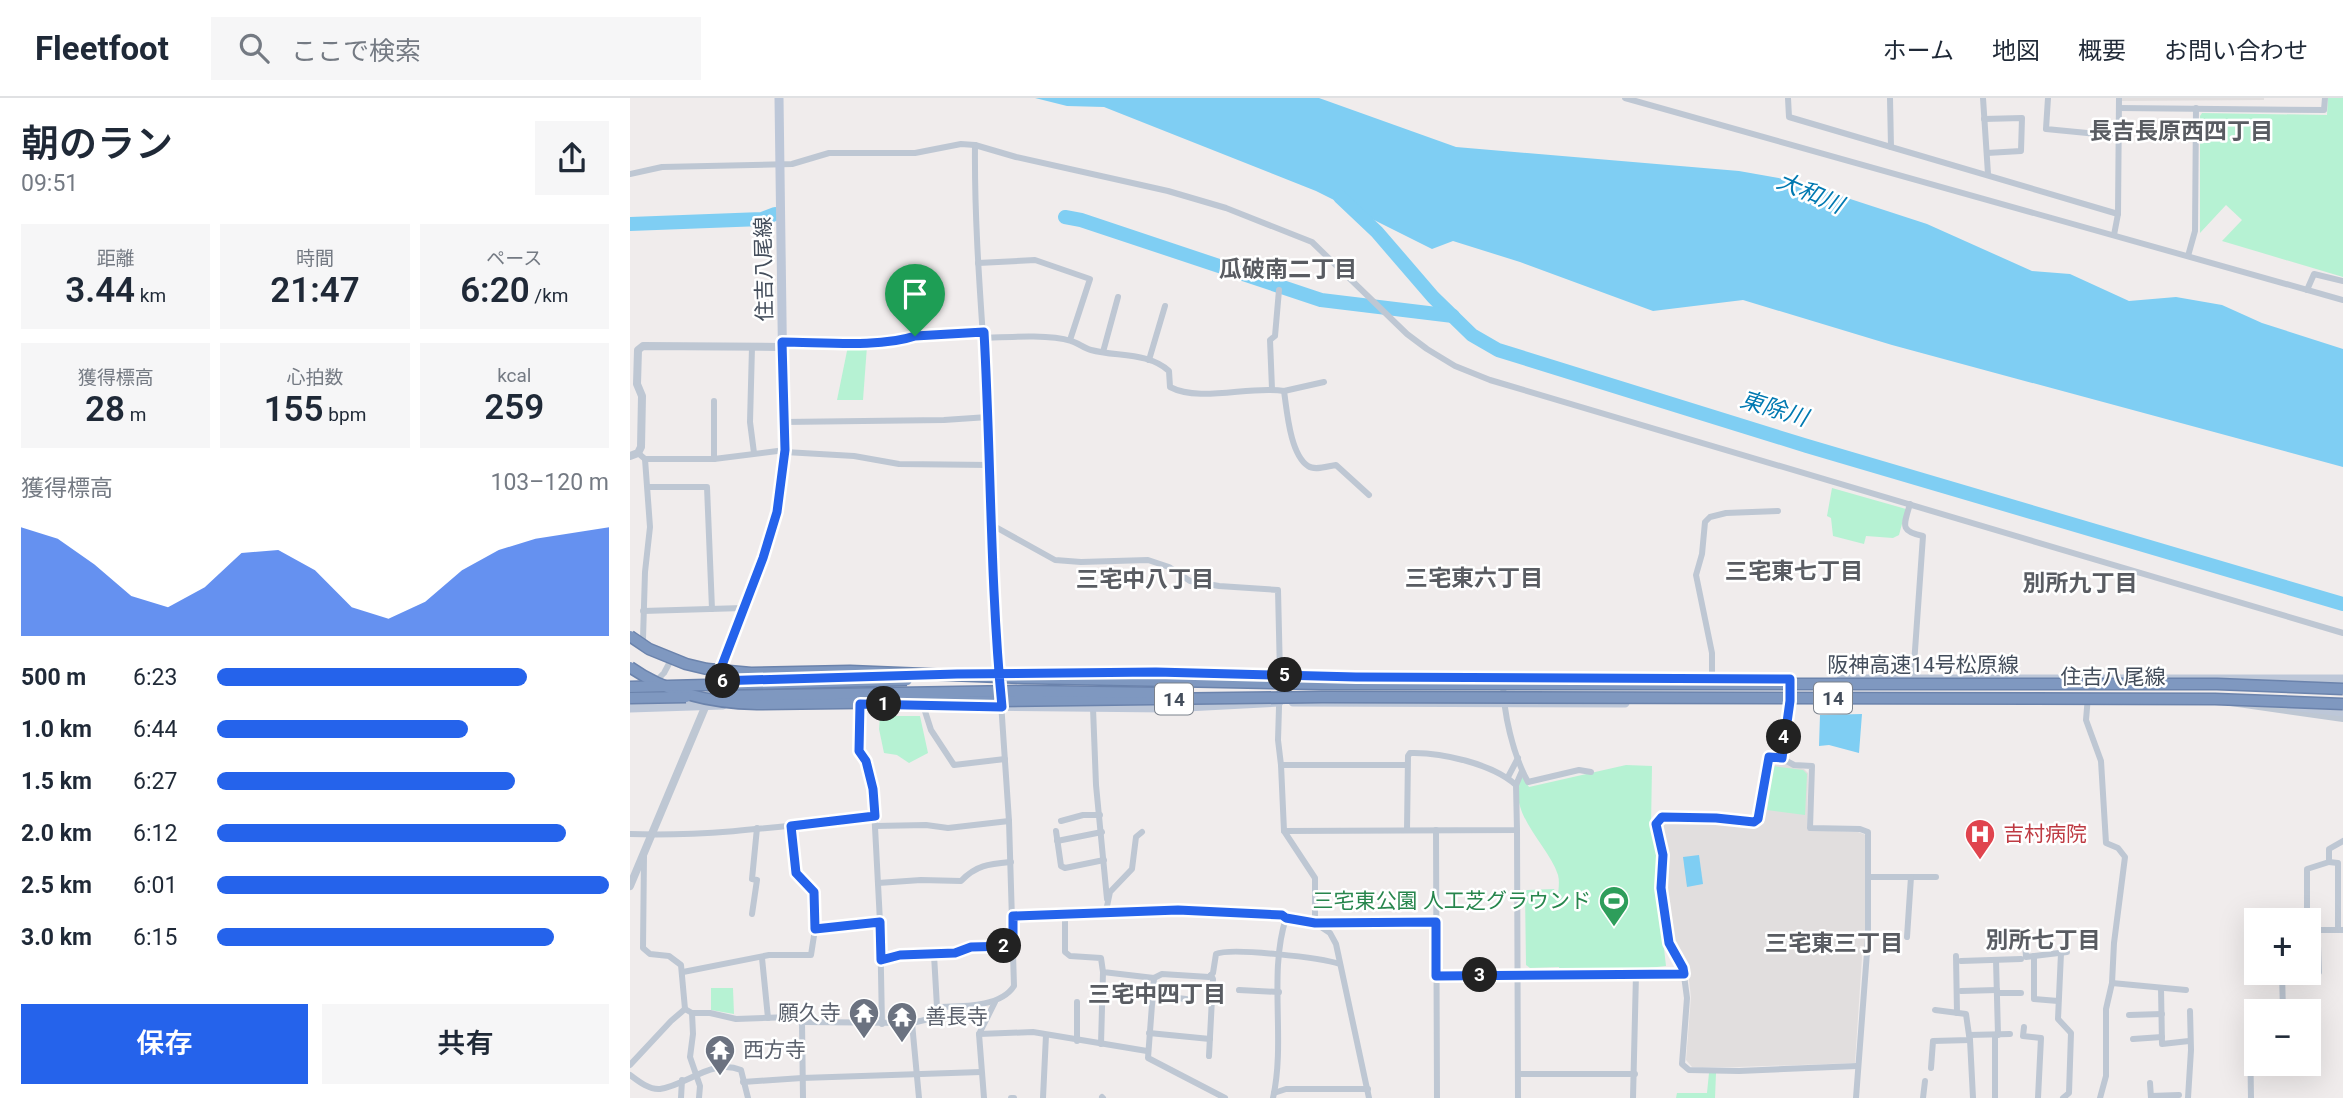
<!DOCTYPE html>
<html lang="ja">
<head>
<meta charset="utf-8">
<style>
  body { margin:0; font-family:Roboto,"Noto Sans JP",sans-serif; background:#f6f6f7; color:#1f2937; height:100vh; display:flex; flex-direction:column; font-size:26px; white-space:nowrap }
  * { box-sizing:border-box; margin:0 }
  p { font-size:23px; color:#747a83 }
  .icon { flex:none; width:38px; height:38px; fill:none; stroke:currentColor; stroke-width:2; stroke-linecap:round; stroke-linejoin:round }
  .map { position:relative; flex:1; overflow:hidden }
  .details { display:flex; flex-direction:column; background:#fff; width:630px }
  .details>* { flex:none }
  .controls { position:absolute; left:1614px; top:810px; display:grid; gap:14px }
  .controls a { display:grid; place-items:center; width:77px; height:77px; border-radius:0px; background:#fff; box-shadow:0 7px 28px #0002; font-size:35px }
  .pin { position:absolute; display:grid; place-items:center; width:60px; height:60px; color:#fff; margin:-72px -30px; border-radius:50% 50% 50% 0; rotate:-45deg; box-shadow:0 0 7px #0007 }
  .pin .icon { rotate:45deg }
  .km { position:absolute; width:35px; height:35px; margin:-18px; border-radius:50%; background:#222; color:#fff; font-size:19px; line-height:35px; text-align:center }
  .round { display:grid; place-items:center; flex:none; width:74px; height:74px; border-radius:0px; background:#f6f6f7 }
  .summary { display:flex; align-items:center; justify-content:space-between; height:119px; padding:0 21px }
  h1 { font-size:38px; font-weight:600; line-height:52px }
  .metrics { display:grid; grid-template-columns:repeat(3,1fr); gap:10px; height:119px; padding:7px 21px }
  .metrics div { display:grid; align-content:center; border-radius:0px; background:#f6f6f7; text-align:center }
  .metrics b { font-size:35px; font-weight:600 }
  .metrics small { font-size:19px; font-weight:400 }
  .metrics p { font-size:19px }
  .chart { height:196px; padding:14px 21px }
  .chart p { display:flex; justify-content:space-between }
  .chart svg { width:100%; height:126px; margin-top:7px; fill:#2563eb; opacity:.7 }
  .primary-button { display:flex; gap:14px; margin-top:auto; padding:14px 21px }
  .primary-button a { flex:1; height:80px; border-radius:0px; background:#2563eb; color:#fff; font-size:28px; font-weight:600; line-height:80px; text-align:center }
  .primary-button a+a { background:#f6f6f7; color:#1f2937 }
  ul { padding:0 21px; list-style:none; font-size:23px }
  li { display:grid; grid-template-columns:112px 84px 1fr; align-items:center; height:52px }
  li i { height:18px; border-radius:9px; background:#2563eb }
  header { display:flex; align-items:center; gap:42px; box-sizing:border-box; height:98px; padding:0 35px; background:#fff; border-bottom:2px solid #e0e1e3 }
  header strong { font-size:33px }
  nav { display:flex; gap:38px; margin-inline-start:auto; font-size:24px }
  .search { width:490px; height:63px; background:#f6f6f7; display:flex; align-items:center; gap:18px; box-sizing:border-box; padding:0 24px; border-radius:0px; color:#747a83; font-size:26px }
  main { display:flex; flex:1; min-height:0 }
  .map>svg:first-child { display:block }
  .education { fill:#e1dede }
  .green { fill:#b6f2d3 }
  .water { fill:#7fcef3 }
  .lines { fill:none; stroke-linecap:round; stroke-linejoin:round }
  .river { stroke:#7fcef3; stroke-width:14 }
  .minor { stroke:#bec7d3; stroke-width:6 }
  .tertiary { stroke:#bec7d3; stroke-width:8 }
  .secondary { stroke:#bdc7d8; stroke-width:9 }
  .motorway-bridge-casing { stroke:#6b83ac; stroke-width:13; stroke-linecap:butt }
  .motorway-bridge { stroke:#7f98c0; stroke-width:10 }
  .route-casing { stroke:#fff; stroke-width:14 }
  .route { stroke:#2563eb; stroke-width:9 }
  .labels { text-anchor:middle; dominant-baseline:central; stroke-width:5; stroke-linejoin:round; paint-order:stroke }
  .shield { fill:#fff; stroke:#7b828c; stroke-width:2 }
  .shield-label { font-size:19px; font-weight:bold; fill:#434d5b }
  .street-label { font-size:21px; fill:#434d5b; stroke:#fff }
  .health-label { font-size:21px; fill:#be3a42; stroke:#fff; text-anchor:start }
  .leisure-label { font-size:21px; fill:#27864d; stroke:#fff; text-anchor:end }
  .worship-label { font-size:21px; fill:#5b616d; stroke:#fff; text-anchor:start }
  .neighbourhood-label { font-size:23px; font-weight:bold; fill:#595c62; stroke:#fff }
  .water-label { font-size:23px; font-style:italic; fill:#0079b1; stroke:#fff }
</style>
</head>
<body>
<header>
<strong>Fleetfoot</strong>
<div class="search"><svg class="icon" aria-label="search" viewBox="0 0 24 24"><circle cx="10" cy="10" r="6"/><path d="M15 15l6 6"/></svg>ここで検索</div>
<nav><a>ホーム</a><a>地図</a><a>概要</a><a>お問い合わせ</a></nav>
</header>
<main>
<section class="details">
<div class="summary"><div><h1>朝のラン</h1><p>09:51</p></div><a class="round"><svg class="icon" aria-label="share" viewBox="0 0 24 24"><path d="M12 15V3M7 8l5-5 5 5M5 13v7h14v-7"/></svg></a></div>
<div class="metrics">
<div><p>距離</p><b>3.44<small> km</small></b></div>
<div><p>時間</p><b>21:47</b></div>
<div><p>ペース</p><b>6:20<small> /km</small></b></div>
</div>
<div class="metrics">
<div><p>獲得標高</p><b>28<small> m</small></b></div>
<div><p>心拍数</p><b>155<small> bpm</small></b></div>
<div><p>kcal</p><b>259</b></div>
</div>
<div class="chart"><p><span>獲得標高</span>103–120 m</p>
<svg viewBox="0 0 160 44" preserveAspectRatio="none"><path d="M0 44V6L10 10L20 19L30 30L40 34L50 27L60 15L70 14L80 21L90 34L100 38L110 32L120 21L130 14L140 10L150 8L160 6V44z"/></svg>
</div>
<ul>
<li><b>500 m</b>6:23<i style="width:79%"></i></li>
<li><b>1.0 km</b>6:44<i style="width:64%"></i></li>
<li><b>1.5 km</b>6:27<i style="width:76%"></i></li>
<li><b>2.0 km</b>6:12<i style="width:89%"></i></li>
<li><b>2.5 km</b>6:01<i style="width:100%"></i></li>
<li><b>3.0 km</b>6:15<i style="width:86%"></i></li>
</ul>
<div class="primary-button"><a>保存</a><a>共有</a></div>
</section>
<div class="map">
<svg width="1713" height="1000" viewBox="0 0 1713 1000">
  <rect width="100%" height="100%" fill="#f0ecec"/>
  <g class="education">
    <path d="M1491,0h143v2l-143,1z"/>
    <path d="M1149,663l25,8 4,4 -1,57 51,2 8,3 -1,111h-5l2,11 -7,106 -117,4h-46l-6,-7 5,-63 -4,-33 -13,-20 -9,-66 3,-21 -6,-32 5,-5 94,5 11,-60z"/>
  </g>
  <g class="green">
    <path d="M1698,0h15v179l-121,-36 20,-21 -16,-15 -26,28v-117l2,-3 125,2z"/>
    <path d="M218,248h19l-4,54h-26z"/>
    <path d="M1202,390l74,21 -7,26 -6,3 -27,-2 -2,8 -31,-8 -2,-18 -4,-2z"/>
    <path d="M250,618h40l8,37 -19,10 -12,-8 -13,-2 -5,-24z"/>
    <path d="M996,667l26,1 -1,62 7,22 -1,36 9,80 -45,5h-62v-4l-29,1 -4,-3 -1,-73 2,-2 27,-1 4,8c0,-6 2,-15 0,-22 -10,-31 -53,-63 -36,-99l7,11z"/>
    <path d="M1143,668l30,4 4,4 -2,41 -38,-5z"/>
    <path d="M81,890h22l1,26 -23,-4z"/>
    <path d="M1079,975h7l-1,25h-39l1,-5h30z"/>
  </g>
  <g class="water">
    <path d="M405,0h284l137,49 283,24 56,10 132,43 105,47 38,3 59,27 47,-4 46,8 40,18 81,26v118l-451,-122 -149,-45 -90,11 -133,-49 -67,-21 -21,8 -116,-58 -212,-84 -37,-1z"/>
    <path d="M1232,616l-3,39 -30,-8 -10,1 1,-31z"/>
    <path d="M1069,757l4,29 -16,3 -4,-30z"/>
  </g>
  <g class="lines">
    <g class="river">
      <path d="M710,99l37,35 56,65 39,38 26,15 309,96 536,158"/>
      <path d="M435,119l16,3 240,80 132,16"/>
      <path d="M0,126l132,-5 13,-5"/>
    </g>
    <g class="minor">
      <path d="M995,0l718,202"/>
      <path d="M1158,0l1,19 329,97"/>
      <path d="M1260,0l1,49"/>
      <path d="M1353,0l5,76"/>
      <path d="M1418,0l-2,31 72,7"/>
      <path d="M1489,10l205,2 1,-12"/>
      <path d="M1354,21l38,-1 -1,33 -34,2"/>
      <path d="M345,47c-1,96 9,191 14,286 4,87 3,174 11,261"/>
      <path d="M0,76l32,-7 130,-3 37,-11h86l46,-9 14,1 41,12 152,34 58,17 86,34 95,92 20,15 28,17 35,14 853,253"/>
      <path d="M1484,137l4,-21 1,-116"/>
      <path d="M1558,158l7,-25 1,-123"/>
      <path d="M348,165l57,-3 55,19 -20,61"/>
      <path d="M1677,192l7,-16 29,7"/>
      <path d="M354,240c24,-1 65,-4 87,3 7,2 13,7 20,9 26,7 57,2 78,21l1,16c30,16 81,-2 114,4 3,20 6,63 24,75 7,5 20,0 28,-1l33,30"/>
      <path d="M152,244h103l30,-6 68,-4"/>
      <path d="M122,249l-2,75 4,31"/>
      <path d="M473,254l15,-55"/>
      <path d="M519,262l16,-54"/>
      <path d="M642,291l-2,-49 5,-4 4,-46"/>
      <path d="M654,293l40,-9"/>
      <path d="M153,324l161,-2 44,-3"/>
      <path d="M155,354l69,4 45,8 91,1"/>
      <path d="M8,355l7,6 5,68 -5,45 -2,67"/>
      <path d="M15,361h69l71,-9"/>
      <path d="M84,361v-58"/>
      <path d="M18,389h59l5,122"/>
      <path d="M1280,406c-6,21 -11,27 13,32l-10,143"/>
      <path d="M362,427l63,35 26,2 67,-2 21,7 21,14 29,5 59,4 2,85 -2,65 3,25 3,66 31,47v45l15,10 6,11 33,154"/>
      <path d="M13,513l100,-3"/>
      <path d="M1082,580v-25l-16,-78 6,-21 3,-32 5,-5 16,-4 52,-2"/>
      <path d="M873,583c0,31 10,74 25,101l51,-12 12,2"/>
      <path d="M25,584l9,-9 8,-15"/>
      <path d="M1159,586v17l-8,57 -12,-1 -11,62 -5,3 -37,-4 -54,-1 -6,7 7,31 -2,33 8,55 14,25 4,30 -5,66 7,6 50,1 118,-5"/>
      <path d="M1458,598l-2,24 15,41 5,82 12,5 7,9 -11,86 -2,40 -6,26v67l-6,22"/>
      <path d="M1601,605l112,16"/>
      <path d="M230,606l-1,46 7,11 7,28 7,133 2,102"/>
      <path d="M293,607l8,25 23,35 51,-6"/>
      <path d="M463,610l3,77 11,114"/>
      <path d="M1151,660l13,7 18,1 -2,62 50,1 8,3v107l-12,159"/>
      <path d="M651,667h126"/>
      <path d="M878,679l10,-19"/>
      <path d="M431,723l22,-6h17"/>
      <path d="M245,728l51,-1 22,3 61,-7"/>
      <path d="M777,732l1,-74 2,-3c31,-1 83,11 106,32"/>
      <path d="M806,732l1,268"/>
      <path d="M887,732l1,268"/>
      <path d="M426,733l5,35 4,2 39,-8"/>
      <path d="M654,733l233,-1 -1,-45 6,-14"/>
      <path d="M0,736c81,3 164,-9 245,-18"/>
      <path d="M427,743l45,-9"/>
      <path d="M14,758l-1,92 7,6 19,2 12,9 4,44"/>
      <path d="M1699,764l9,1v67"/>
      <path d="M1239,779h67"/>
      <path d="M248,785l43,-3 40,1c15,-16 28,-17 50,-19"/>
      <path d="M476,813l4,-19 22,-23 4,-32 6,-5"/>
      <path d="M122,816l5,-34 -5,-1 5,-51"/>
      <path d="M435,816l113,-4 104,5c18,14 126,7 154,7"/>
      <path d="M383,818l52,-2v38l5,4 31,2 2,14 51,6 8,-4 47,3 4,-4 3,-19c15,-7 106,4 124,10"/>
      <path d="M1677,822v-51l22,-7v-13l14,-8"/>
      <path d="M185,831l65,-7"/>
      <path d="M1678,832h35"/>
      <path d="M1678,836l10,12 1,26"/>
      <path d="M1277,839l4,-60"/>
      <path d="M1395,846l1,13 41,-5"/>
      <path d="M1431,855l-3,66 13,14 -2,60 -6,5"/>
      <path d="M304,857l3,52"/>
      <path d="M1326,858l1,57"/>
      <path d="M1404,858v43l24,2"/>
      <path d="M132,860l6,60"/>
      <path d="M251,862l19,-5 55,-2 16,-6 42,-1"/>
      <path d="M1366,862l2,75"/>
      <path d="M1331,863l60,-2"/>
      <path d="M53,874l86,-17h42l4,-26 -1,-37 -18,-19 -5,-47"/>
      <path d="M1652,875l1,39"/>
      <path d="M806,878l248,-2"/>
      <path d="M524,880l-6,80 77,40"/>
      <path d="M1482,885l74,7"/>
      <path d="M1531,890l1,56 27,-3"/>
      <path d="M609,892l40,2"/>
      <path d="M1331,893l36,-1"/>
      <path d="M1367,895h24"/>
      <path d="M523,897l33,4"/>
      <path d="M55,911l7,4h18l26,6 56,-2 10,5 110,1 25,-6v-10c24,-1 63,1 77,-21l-5,-165 -8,-119"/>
      <path d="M1305,912l31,4 3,21 41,-1"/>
      <path d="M62,915l1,21 -3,23 10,29 -1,12"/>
      <path d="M1499,917l33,-1"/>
      <path d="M172,924l1,76"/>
      <path d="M282,925l7,75"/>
      <path d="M1394,929l-1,9 18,2 -3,60"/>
      <path d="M519,935l61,6"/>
      <path d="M349,936l54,-2 114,19"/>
      <path d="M1365,937v63"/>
      <path d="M1503,941l29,-2"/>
      <path d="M1340,942l3,58"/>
      <path d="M447,943v-39"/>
      <path d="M471,946l2,-72"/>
      <path d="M579,958l4,-77 -2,-4"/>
      <path d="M0,967l41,-44 14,-12"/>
      <path d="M1301,970l2,-27 37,-1 -1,-5"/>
      <path d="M888,976h117"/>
      <path d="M0,977c8,6 19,15 30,14 28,-4 52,-31 81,-19l7,28"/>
      <path d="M113,984l59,-4 179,-6"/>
      <path d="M1520,985l1,15"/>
      <path d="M644,995l12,-4h82"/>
      <path d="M1521,998l28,-1"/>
      <path d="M472,999l1,1"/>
      <path d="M51,1000l1,-18"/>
      <path d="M354,1000l-5,-64 16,-32"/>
      <path d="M381,1000h3"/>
      <path d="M413,1000l3,-63"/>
      <path d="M643,1000c13,-58 -5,-124 13,-180"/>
      <path d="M1003,1000l3,-124"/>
      <path d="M1293,1000l2,-17"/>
      <path d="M1558,1000l3,-48 -1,-39"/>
      <path d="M1621,1000l-1,-62 6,-3"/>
    </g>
    <g class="tertiary">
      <path d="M0,358l8,-3 3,-6 1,-51 -5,-12 1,-34 5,-4 139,1"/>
      <path d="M0,788l76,-181"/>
    </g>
    <g class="secondary">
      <path d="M409,575l116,-1 201,5 429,2"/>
      <path d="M1211,581h502"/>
      <path d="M663,604l332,1"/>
      <path d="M77,605l64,-169 13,-69 -5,-367"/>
      <path d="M338,608l200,2 111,-6"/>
      <path d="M1660,608l53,6"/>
      <path d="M0,610l93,-3"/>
    </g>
    <g class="motorway-bridge-casing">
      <g id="motorway-bridge">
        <path d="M0,538l19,13 37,15 21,5 44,4 99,-2 175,7 297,6h895l126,5"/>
        <path d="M0,569c38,27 82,36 127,37l565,-7 893,2 128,5"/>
        <path d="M0,589l277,-7"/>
        <path d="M93,598l301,-5 138,2"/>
        <path d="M0,600l56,-1"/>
      </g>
    </g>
    <use href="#motorway-bridge" class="motorway-bridge"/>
  </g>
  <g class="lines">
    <g class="route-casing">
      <path id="route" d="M285,238l69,-4c7,125 6,251 18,375l-142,-3 -1,47 7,10 7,28 2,27 -84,10 5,47 18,19 1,37 65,-7 1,38 19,-5 55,-2 16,-6 42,-1v-30l165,-6 104,5 4,3 29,5 121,-1v54l248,-2 -1,-6 -14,-25 -8,-55 2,-33 -7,-31 6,-7 54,1 38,4 4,-3 11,-62 13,1 8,-57v-22l-434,-2 -200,-5 -199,2 -241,7 47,-123 14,-46 8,-62 -3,-108c39,0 98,6 133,-6"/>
    </g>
    <use href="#route" class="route"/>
  </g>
  <defs>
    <g id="hospital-pin" transform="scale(1.575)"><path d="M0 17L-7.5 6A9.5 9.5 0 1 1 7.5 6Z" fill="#e0444e" stroke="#fff"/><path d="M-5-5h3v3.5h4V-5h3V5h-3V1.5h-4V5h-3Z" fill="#fff"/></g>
    <g id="stadium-pin" transform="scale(1.575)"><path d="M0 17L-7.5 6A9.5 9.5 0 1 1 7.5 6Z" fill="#2e9e5b" stroke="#fff"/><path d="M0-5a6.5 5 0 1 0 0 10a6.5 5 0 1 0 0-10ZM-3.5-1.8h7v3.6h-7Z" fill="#fff"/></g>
    <g id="temple-pin" transform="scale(1.575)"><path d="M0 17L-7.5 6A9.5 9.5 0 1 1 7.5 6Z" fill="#6b7280" stroke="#fff"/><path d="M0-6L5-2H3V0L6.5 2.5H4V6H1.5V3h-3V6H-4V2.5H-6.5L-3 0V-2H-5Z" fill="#fff"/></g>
  </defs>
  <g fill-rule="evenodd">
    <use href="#hospital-pin" x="1350" y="736"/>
    <use href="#stadium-pin" x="984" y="803"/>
    <use href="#temple-pin" x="234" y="915"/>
    <use href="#temple-pin" x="272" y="919"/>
    <use href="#temple-pin" x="90" y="952"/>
  </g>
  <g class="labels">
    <g class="shield">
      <rect x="1184" y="584.5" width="38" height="31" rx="5"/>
      <rect x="525" y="585.5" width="38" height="31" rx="5"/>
    </g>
    <g class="shield-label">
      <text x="1203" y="600">14</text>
      <text x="544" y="601">14</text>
    </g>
    <g class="street-label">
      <text transform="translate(134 171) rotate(-91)">住吉八尾線</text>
      <text x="1293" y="567">阪神高速14号松原線</text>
      <text x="1483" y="579">住吉八尾線</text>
    </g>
    <g class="health-label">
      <text x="1373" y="736">吉村病院</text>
    </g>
    <g class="leisure-label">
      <text x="961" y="803">三宅東公園 人工芝グラウンド</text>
    </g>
    <g class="worship-label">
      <text x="211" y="915" text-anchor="end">願久寺</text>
      <text x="295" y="919">善長寺</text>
      <text x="113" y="952">西方寺</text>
    </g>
    <g class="neighbourhood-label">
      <text x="1551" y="33">長吉長原西四丁目</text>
      <text x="658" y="171">瓜破南二丁目</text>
      <text x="1164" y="473">三宅東七丁目</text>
      <text x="844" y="480">三宅東六丁目</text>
      <text x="515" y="481">三宅中八丁目</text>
      <text x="1450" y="485">別所九丁目</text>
      <text x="1413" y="842">別所七丁目</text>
      <text x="1204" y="845">三宅東三丁目</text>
      <text x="527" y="896">三宅中四丁目</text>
    </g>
    <g class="water-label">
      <text transform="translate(1180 95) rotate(23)">大和川</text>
      <text transform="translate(1144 311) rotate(17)">東除川</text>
    </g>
  </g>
</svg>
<div class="controls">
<a>+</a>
<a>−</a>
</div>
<div class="pin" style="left:285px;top:238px;background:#1e9e55"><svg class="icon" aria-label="arrive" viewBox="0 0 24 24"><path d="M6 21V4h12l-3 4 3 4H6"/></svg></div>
<b class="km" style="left:254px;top:606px">1</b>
<b class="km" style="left:374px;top:848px">2</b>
<b class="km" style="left:850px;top:877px">3</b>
<b class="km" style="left:1154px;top:639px">4</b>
<b class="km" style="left:655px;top:577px">5</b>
<b class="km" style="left:93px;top:583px">6</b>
</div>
</main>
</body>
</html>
